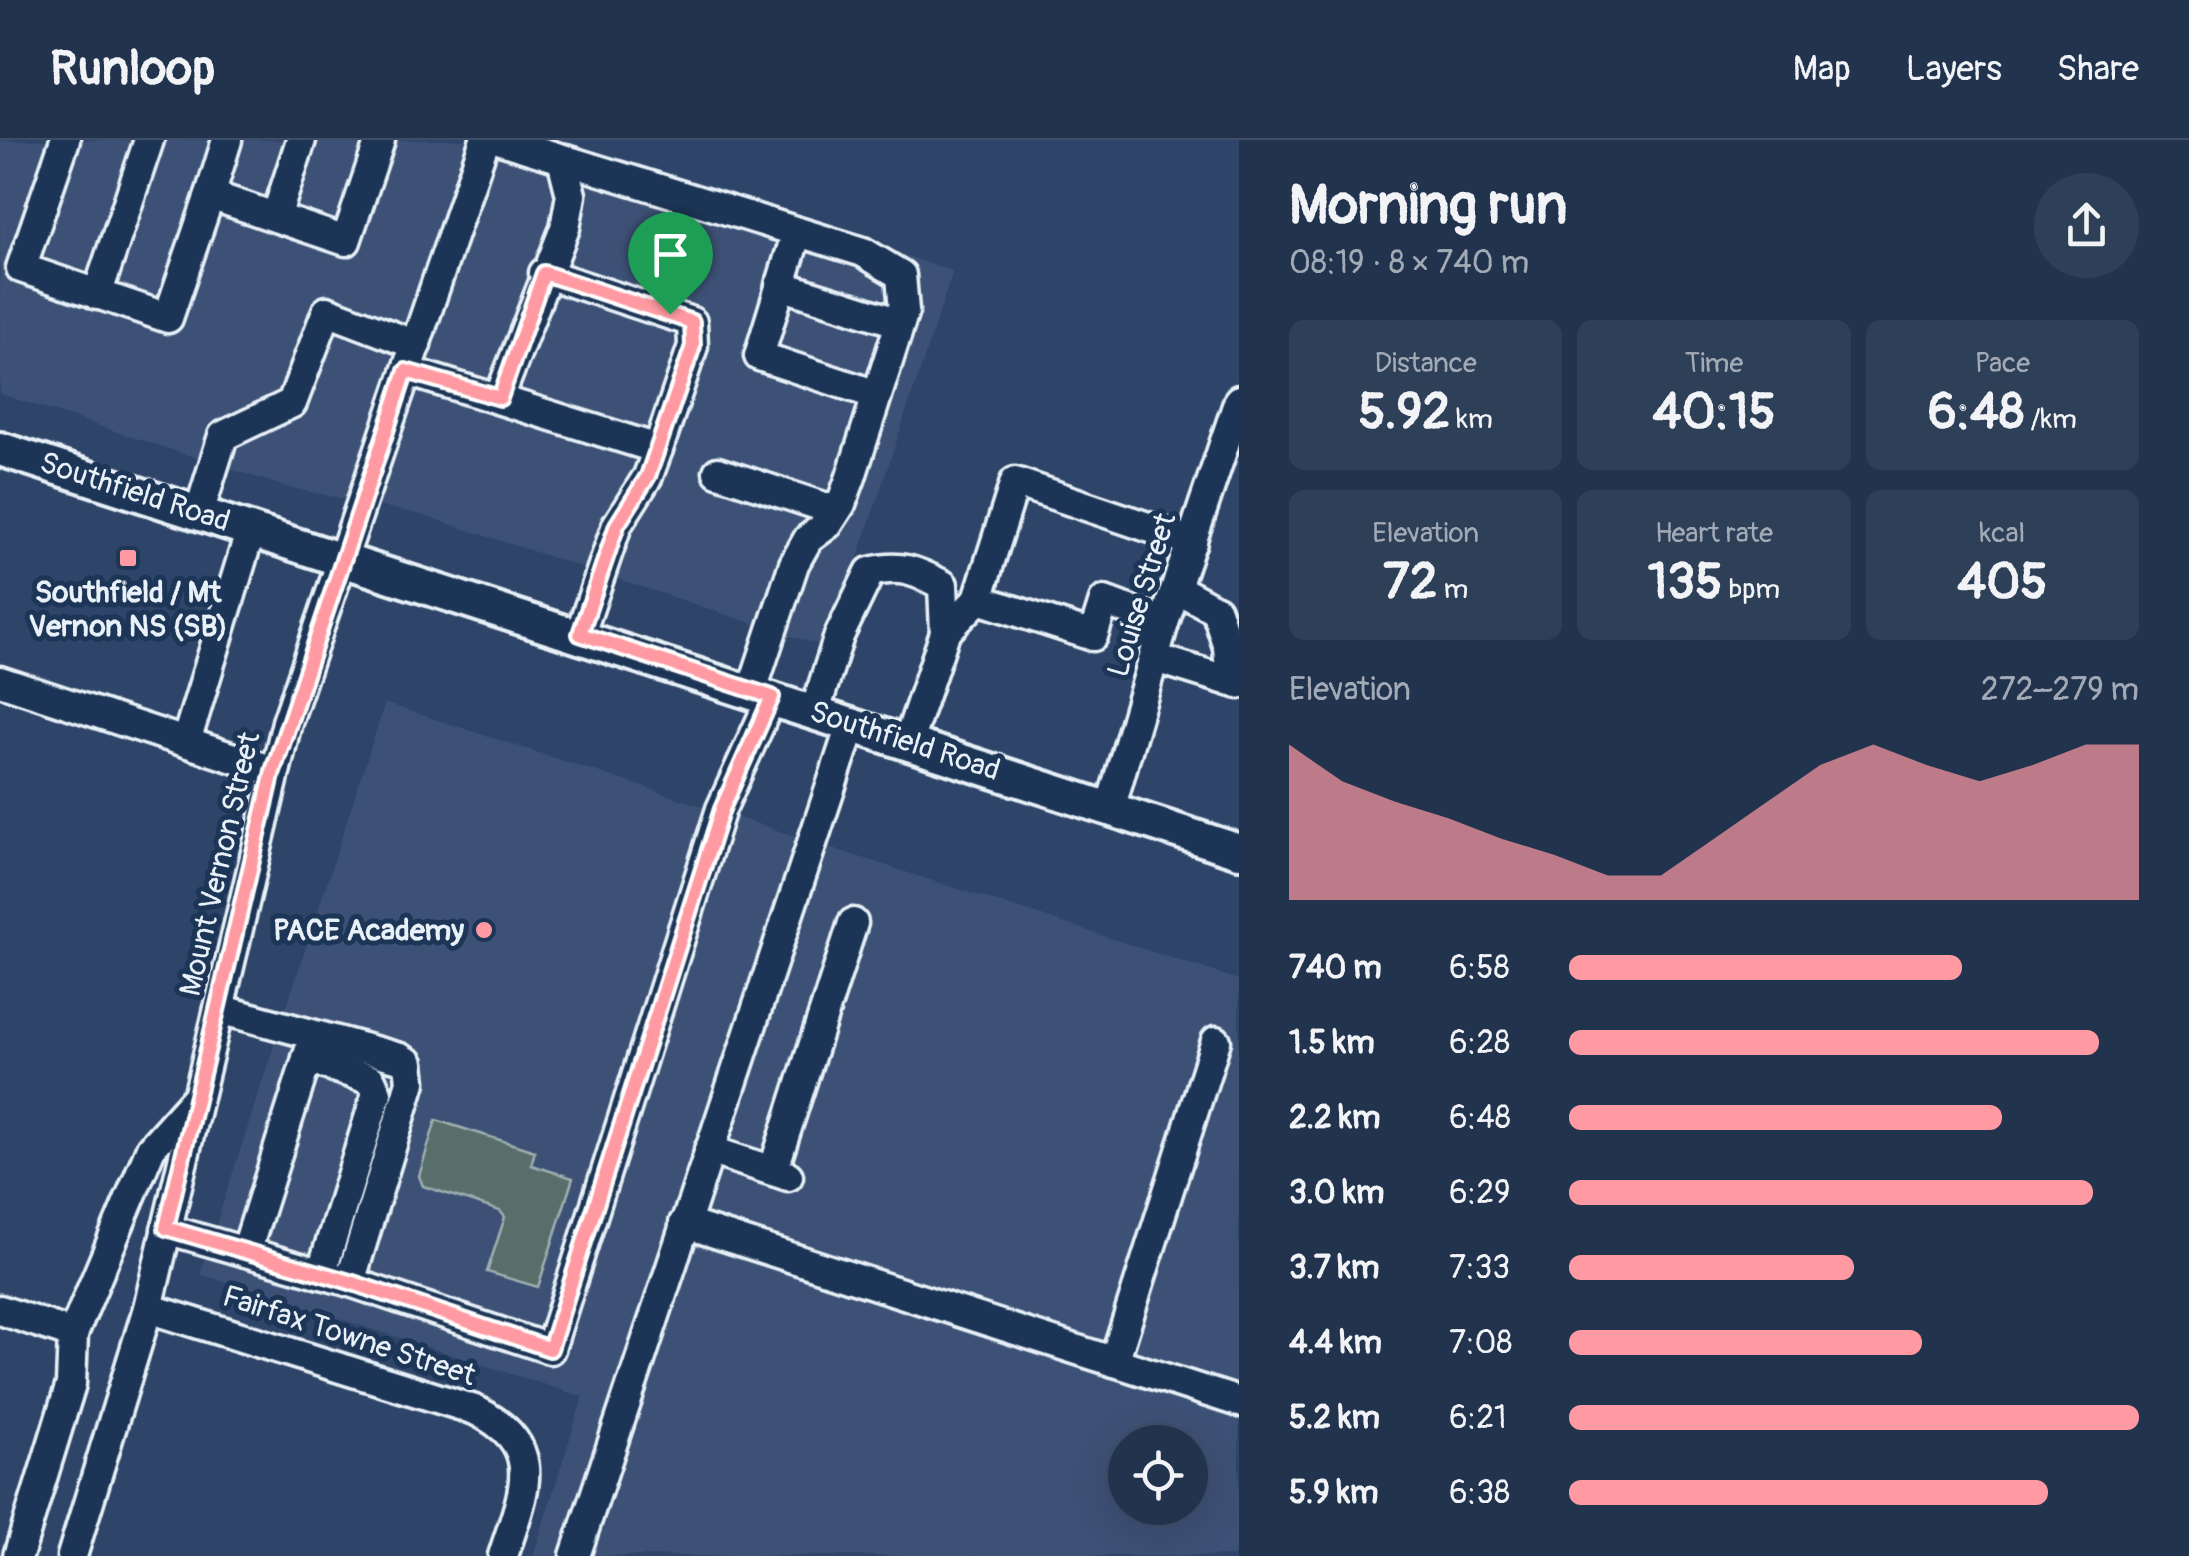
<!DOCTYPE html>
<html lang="en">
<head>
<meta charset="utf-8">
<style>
  body { margin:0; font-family:Pangolin,sans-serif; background:#2e3f58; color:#f1f3f6; height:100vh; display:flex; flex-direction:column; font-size:38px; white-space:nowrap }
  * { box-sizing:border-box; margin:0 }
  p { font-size:32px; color:#a2aab6 }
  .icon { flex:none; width:55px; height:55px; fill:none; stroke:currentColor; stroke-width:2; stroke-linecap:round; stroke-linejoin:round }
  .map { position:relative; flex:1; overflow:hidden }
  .details { display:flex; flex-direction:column; background:#22334e; width:950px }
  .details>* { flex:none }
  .controls { position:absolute; left:1108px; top:1285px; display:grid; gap:20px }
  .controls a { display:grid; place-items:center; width:100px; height:100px; border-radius:50%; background:#22334e; box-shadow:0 10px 40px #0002,0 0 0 2px #3f4e66; font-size:50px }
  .pin { position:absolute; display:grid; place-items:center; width:85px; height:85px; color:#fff; margin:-102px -42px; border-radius:50% 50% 50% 0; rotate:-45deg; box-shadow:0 0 10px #0007 }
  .pin .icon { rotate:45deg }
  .round { display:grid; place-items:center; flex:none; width:105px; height:105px; border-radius:52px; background:#2e3f58 }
  .overview { display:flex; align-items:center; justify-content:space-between; height:170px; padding:0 50px }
  h1 { font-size:55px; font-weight:700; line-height:75px }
  .figures { display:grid; grid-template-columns:repeat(3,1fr); gap:15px; height:170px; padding:10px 50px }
  .figures div { display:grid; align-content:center; border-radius:15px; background:#2e3f58; text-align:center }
  .figures b { font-size:50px; font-weight:700 }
  .figures small { font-size:28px; font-weight:400 }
  .figures p { font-size:28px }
  .chart { height:280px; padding:20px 50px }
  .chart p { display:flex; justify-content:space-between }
  .chart svg { width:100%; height:180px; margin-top:10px; fill:#ff9aa2; opacity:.7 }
  ul { padding:0 50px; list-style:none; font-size:32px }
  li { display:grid; grid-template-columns:160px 120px 1fr; align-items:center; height:75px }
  li i { height:25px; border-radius:12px; background:#ff9aa2 }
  header { display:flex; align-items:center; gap:60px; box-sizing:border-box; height:140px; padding:0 50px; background:#22334e; border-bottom:2px solid #3f4e66 }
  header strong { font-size:48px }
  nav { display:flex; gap:55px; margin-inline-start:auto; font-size:35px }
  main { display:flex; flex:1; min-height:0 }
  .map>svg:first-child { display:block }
  .built { fill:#3c5176; fill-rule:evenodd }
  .green { fill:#596e6a; stroke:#a0b0b1; stroke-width:2.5 }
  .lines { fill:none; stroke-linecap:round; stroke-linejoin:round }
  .minor-casing { stroke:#e8f1f8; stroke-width:35 }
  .major-casing { stroke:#e8f1f8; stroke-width:40 }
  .minor { stroke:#1d3557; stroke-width:28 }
  .major { stroke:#1d3557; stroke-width:32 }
  .route-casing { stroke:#fff; stroke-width:20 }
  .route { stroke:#ff9aa2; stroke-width:12 }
  .poi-dot { fill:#ff9aa2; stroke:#1d3557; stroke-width:4 }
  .labels { text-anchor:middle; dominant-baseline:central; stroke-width:10; stroke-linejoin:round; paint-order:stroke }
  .street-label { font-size:30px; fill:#e8f1f8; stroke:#1d3557 }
  .poi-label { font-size:30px; font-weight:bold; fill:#e8f1f8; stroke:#1d3557 }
</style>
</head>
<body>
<header>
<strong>Runloop</strong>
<nav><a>Map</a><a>Layers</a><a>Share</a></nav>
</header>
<main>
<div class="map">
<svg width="1239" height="1416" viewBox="0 0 1239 1416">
  <rect width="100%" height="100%" fill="#2e4468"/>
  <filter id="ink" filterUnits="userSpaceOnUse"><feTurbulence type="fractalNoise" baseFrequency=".01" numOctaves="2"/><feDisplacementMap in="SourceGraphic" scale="20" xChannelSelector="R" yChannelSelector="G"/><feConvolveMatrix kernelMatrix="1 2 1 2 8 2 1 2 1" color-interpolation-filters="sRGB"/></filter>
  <g filter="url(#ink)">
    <g class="built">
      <path d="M0,0h536l417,131 -125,377 -406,-133 -136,-28 -286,-93z"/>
      <path d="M385,563l854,277v576h-706l50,-159 -383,-123zM1125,1302h65v66h-65z"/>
    </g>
    <path class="green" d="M436,980l99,31 -4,14 42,13 -35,109 -51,-15 18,-55 -5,-6 -77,-25 -4,-10z"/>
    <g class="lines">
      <g class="minor-casing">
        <g id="minor">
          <path d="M65,0l-44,128 147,50 42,-123 136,46 34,-101"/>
          <path d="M501,0l362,112 38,23 3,36 -53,166 -10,27 -13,20 -20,15 -14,25 -42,126"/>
          <path d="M210,55l17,-55"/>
          <path d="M276,77l25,-77"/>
          <path d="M797,92l-38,124 118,39"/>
          <path d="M544,133l148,49 1,24 -35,103"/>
          <path d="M780,145l120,38"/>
          <path d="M97,155l52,-155"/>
          <path d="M407,231l251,78 -10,27 -31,49 -37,109"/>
          <path d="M499,258l66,-170 6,-33 -9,-36"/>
          <path d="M718,332l118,39"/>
          <path d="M199,373l24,-77 69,-33 35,-92 89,34"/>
          <path d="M1176,448l40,22 12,37 3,34"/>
          <path d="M1164,483l-60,-22 -11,35 -115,-37 37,-117 177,60"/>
          <path d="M1155,518l84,26"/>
          <path d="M0,541l273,90"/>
          <path d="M815,571l24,-75 31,-64c30,-8 46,-1 73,13l2,48"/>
          <path d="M186,602l65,-213"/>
          <path d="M908,602l37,-109 33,-34"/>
          <path d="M1110,669l54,-186 75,-223"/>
          <path d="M307,918l64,22 6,13 -56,181"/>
          <path d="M709,1010l79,26"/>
          <path d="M773,1031l80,-248"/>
          <path d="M684,1083l555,179"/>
          <path d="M166,1089l184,53 61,-200 -2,-19 -9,-5 -181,-49"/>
          <path d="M246,1112l66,-209"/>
          <path d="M350,1142l200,67 171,-540 51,-112"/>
          <path d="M148,1168l327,102c74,36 48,83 28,146"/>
          <path d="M0,1170l73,24"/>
          <path d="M1114,1222l102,-321"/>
          <path d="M18,1416l53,-172 2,-50 78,-186 44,-49"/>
          <path d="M72,1416l76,-248 139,-586 198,-582"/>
          <path d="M575,1416l277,-833"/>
        </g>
      </g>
      <g class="major-casing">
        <path id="major" d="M0,309l1239,402"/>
      </g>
      <use href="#minor" class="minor"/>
      <use href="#major" class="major"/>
    </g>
  </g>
  <g class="lines" filter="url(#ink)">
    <g class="route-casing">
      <path id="route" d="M544,133l148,49 1,24 -45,130 -31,49 -37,109 192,63 -50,112 -172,540 -200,-67 -184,-54 107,-457 133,-400 94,27z"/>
    </g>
    <use href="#route" class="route"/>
  </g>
  <g class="poi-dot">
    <rect x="118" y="408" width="20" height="20" rx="5"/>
    <circle cx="484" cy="790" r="10"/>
  </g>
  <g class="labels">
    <g class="street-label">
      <text transform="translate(135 352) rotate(18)">Southfield Road</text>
      <text transform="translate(1142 455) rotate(-73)">Louise Street</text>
      <text transform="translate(905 601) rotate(18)">Southfield Road</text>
      <text transform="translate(220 724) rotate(-77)">Mount Vernon Street</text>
      <text transform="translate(349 1196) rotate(18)">Fairfax Towne Street</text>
    </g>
    <g class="poi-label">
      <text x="128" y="452">Southfield / Mt<tspan x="128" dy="34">Vernon NS (SB)</tspan></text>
      <text x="464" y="790" text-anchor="end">PACE Academy</text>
    </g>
  </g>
</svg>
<div class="controls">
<a><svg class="icon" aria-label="locate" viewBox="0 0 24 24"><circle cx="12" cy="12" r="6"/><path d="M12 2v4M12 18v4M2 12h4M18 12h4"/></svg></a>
</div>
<div class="pin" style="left:670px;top:174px;background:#1e9e55"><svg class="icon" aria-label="arrive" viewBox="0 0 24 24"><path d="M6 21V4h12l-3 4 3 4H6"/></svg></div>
</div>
<section class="details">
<div class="overview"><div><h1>Morning run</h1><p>08:19 · 8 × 740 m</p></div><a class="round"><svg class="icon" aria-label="share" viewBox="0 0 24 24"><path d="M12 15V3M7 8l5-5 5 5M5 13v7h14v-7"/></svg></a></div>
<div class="figures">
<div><p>Distance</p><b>5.92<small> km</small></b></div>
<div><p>Time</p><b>40:15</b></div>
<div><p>Pace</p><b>6:48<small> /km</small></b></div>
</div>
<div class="figures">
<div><p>Elevation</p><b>72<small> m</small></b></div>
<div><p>Heart rate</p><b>135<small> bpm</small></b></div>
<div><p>kcal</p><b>405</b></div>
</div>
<div class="chart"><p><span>Elevation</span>272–279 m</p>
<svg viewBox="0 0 160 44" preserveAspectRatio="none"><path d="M0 44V6L10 15L20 20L30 24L40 29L50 33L60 38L70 38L80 29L90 20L100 11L110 6L120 11L130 15L140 11L150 6L160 6V44z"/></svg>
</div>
<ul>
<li><b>740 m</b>6:58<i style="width:69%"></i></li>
<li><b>1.5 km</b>6:28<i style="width:93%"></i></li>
<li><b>2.2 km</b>6:48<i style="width:76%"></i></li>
<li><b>3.0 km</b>6:29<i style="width:92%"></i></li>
<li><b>3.7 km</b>7:33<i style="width:50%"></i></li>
<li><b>4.4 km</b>7:08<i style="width:62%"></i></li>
<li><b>5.2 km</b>6:21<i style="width:100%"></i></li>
<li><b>5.9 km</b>6:38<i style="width:84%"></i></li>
</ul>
</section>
</main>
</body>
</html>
